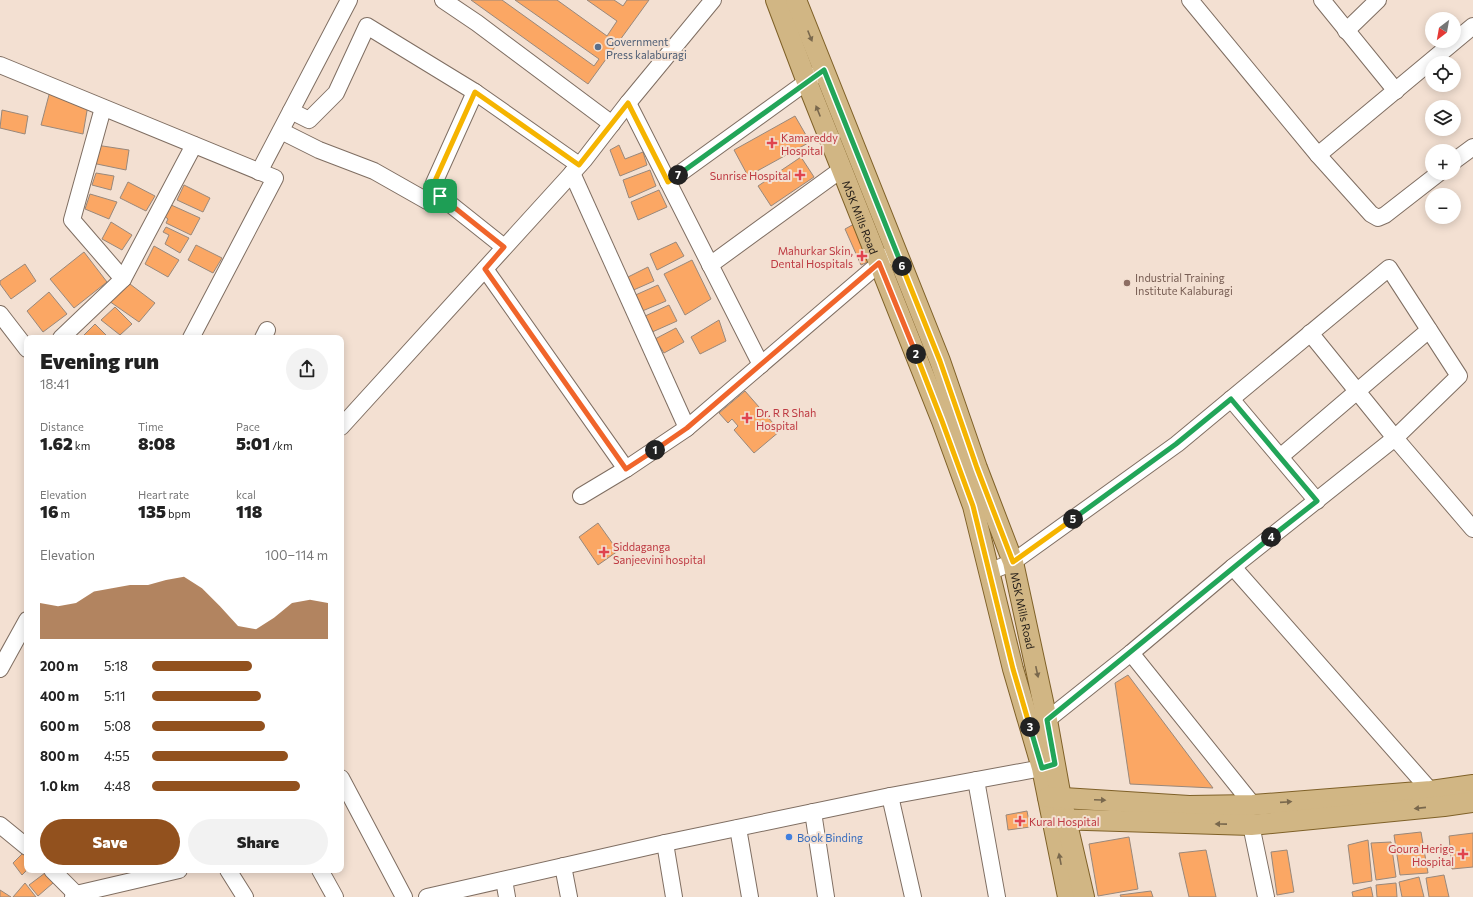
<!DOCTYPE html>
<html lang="en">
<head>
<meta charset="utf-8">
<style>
  body { margin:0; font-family:Commissioner,sans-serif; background:#f2f2f2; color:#222; height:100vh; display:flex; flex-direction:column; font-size:15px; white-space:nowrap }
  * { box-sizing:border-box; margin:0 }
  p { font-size:13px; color:#767676 }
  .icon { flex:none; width:22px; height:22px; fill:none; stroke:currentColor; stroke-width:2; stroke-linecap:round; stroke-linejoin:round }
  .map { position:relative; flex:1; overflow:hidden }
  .side { position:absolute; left:24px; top:335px; width:320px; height:538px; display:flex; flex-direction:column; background:#fff; border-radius:8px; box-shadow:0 2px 10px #0003 }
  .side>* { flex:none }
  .needle { width:26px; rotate:211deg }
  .fabs { position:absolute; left:1425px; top:12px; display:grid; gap:8px }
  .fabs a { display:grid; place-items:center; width:36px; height:36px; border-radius:50%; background:#fff; box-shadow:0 2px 10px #0003; font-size:20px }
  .pin { position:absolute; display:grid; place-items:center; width:34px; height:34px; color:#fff; margin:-17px; border-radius:8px; box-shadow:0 2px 6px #0006 }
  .km { position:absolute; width:20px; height:20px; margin:-10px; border-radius:50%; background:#222; color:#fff; font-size:11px; line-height:20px; text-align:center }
  .round { display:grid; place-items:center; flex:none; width:42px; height:42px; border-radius:21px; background:#f2f2f2 }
  .headline { display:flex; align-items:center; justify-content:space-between; height:68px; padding:0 16px }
  h1 { font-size:22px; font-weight:800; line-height:30px }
  .metrics { display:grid; grid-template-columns:repeat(3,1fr); gap:6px; height:68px; padding:4px 16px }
  .metrics div { display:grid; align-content:center }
  .metrics b { font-size:17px; font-weight:800 }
  .metrics small { font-size:11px; font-weight:400 }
  .metrics p { font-size:11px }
  .chart { height:112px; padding:8px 16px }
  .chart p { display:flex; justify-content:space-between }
  .chart svg { width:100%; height:72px; margin-top:4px; fill:#92511e; opacity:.7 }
  .button { display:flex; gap:8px; margin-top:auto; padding:8px 16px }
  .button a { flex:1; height:46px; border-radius:24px; background:#92511e; color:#fff; font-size:16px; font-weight:800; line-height:46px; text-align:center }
  .button a+a { background:#f2f2f2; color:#222 }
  ul { padding:0 16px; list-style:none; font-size:13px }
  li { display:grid; grid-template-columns:64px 48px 1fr; align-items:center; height:30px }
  li i { height:10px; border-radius:5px; background:#92511e }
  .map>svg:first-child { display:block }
  .building { fill:#fba764; stroke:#99887b }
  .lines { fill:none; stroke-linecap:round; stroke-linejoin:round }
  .minor-casing { stroke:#7f6e62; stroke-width:18 }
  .major-casing { stroke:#7f6128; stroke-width:22 }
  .minor { stroke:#fff; stroke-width:16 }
  .major { stroke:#d1b684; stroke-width:20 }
  .oneway { fill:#79684d }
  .split-1-casing { stroke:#fff; stroke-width:8 }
  .split-2-casing { stroke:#fff; stroke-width:8 }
  .split-3-casing { stroke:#fff; stroke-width:8 }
  .split-4-casing { stroke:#fff; stroke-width:8 }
  .split-5-casing { stroke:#fff; stroke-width:8 }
  .split-6-casing { stroke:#fff; stroke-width:8 }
  .split-7-casing { stroke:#fff; stroke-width:8 }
  .split-8-casing { stroke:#fff; stroke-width:8 }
  .split-1 { stroke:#f0652b; stroke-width:5 }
  .split-2 { stroke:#f0652b; stroke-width:5 }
  .split-3 { stroke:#f5b400; stroke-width:5 }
  .split-4 { stroke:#22a559; stroke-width:5 }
  .split-5 { stroke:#22a559; stroke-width:5 }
  .split-6 { stroke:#f5b400; stroke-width:5 }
  .split-7 { stroke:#22a559; stroke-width:5 }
  .split-8 { stroke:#f5b400; stroke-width:5 }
  .service-dot { fill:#5c6f8a; stroke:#f3e0d2; stroke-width:1.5 }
  .health-dot { fill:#e0444e; stroke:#f3e0d2; stroke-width:1.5 }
  .education-dot { fill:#8d6e63; stroke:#f3e0d2; stroke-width:1.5 }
  .shop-dot { fill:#3f7fe0; stroke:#f3e0d2; stroke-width:1.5 }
  .labels { text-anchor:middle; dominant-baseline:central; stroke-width:4; stroke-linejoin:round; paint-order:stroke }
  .service-label { font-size:11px; fill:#4e5e75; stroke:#f3e0d2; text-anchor:start }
  .health-label { font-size:11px; fill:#be3a42; stroke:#f3e0d2; text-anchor:start }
  .street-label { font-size:11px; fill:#211b16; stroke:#f3e0d2 }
  .education-label { font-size:11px; fill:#785e54; stroke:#f3e0d2; text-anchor:start }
  .shop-label { font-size:11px; fill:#366cbe; stroke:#f3e0d2; text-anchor:start }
</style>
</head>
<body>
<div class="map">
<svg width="1473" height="897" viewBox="0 0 1473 897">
  <rect width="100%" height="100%" fill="#f3e0d2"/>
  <g class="building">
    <path d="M471,0h31l92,66 5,-7 -84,-59h42l50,36 10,-15 -30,-21h27l9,6 4,-6h22l-61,84z"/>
    <path d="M50,91l38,14 -5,29 -42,-9z"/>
    <path d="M2,110l26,6 -3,18 -25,-6z"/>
    <path d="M795,116l15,26 -62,34 -14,-26z"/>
    <path d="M96,145l33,5 -3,20 -34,-7z"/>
    <path d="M619,145l6,14 18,-7 4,13 -27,11 -10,-26z"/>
    <path d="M801,157l13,20 -43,29 -13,-20z"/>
    <path d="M650,170l6,16 -27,12 -6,-18z"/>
    <path d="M96,173l18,3 -3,14 -19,-5z"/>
    <path d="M128,182l27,14 -9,15 -26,-13z"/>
    <path d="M184,185l26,13 -7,14 -26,-12z"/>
    <path d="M659,190l8,17 -29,13 -7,-18z"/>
    <path d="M90,194l27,8 -8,17 -24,-10z"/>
    <path d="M169,204l31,14 -9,17 -25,-12 2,-4 -6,-5z"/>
    <path d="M111,222l21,13 -10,15 -20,-11z"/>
    <path d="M856,223l17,37 -12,5 -16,-36z"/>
    <path d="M166,227l23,11 -9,15 -15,-9 4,-9 -6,-3z"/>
    <path d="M676,242l8,14 -27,14 -7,-16z"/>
    <path d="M196,245l26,13 -9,15 -25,-13z"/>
    <path d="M154,246l25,14 -11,17 -23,-13z"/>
    <path d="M84,252l23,30 -33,26 -24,-29z"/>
    <path d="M692,260l19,39 -26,16 -21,-41z"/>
    <path d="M25,264l11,17 -25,18 -11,-15v-3z"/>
    <path d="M648,267l6,14 -25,11 -5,-13z"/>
    <path d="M126,281l29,22 -16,19 -30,-21z"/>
    <path d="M658,285l8,16 -26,11 -9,-15z"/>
    <path d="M49,292l18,22 -24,18 -16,-21z"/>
    <path d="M669,305l8,16 -27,12 -7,-16z"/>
    <path d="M115,307l17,17 -12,11 -19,-15z"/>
    <path d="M719,320l7,21 -26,13 -9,-17z"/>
    <path d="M95,324l14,14h-27v-1z"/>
    <path d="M676,328l8,14 -20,11 -9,-14z"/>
    <path d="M745,391l35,40 -26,22 -20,-23 4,-4 -6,-7 -4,4 -9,-10z"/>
    <path d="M598,523l20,28 -20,14 -19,-28z"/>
    <path d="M1128,675l85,113 -83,-4 -15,-101z"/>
    <path d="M1027,811l3,16 -22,3 -2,-15z"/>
    <path d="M1421,832l7,41 -28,2 -6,-40z"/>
    <path d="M1473,833v34l-21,2 -3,-33z"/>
    <path d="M1129,837l9,52 -40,7 -9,-52z"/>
    <path d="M1368,840l4,41 -19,3 -5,-39z"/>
    <path d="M1391,842l5,35 -20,3 -5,-37z"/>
    <path d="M26,850l1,20 -5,5 -9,-12z"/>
    <path d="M1206,850l10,47h-27l-10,-44z"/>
    <path d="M1287,850l7,42 -17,3 -6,-43z"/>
    <path d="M45,873l8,10 -15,13 -9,-11z"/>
    <path d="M1444,875l5,22h-20l-3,-19z"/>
    <path d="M1419,877l5,20h-22l-3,-15z"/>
    <path d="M25,883l11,14h-23z"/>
    <path d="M1396,883l1,14h-20l-1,-12z"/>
    <path d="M1371,887l2,10h-20l-1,-5z"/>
    <path d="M0,890l11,7h-11z"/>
    <path d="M1151,891l2,6h-32l-1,-2z"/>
  </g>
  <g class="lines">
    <g class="minor-casing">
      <g id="minor">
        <path d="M443,0l34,23 135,101"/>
        <path d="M1190,0l128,155 53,59 7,4 7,-3 54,-42"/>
        <path d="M1322,0l74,91"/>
        <path d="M1346,31l32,-31"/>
        <path d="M0,65l275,113 -84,160"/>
        <path d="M475,92l-41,91 6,13 64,51"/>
        <path d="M628,103l133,262"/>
        <path d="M103,108l-31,112 51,59"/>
        <path d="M291,111l18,9 27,-27 31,-67 108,66 104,73"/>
        <path d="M281,131l38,19 55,21 53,30c7,3 9,0 13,-5"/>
        <path d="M1318,155l155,-129"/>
        <path d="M1454,161l19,-14"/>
        <path d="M259,172l90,-172"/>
        <path d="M572,173l115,255"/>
        <path d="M668,182l148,-107"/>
        <path d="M710,265l132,-96"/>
        <path d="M485,269l141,200"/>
        <path d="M0,314l27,35"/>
        <path d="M1310,333l85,105 78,91"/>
        <path d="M61,338l62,-59 71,-134"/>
        <path d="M263,338l4,-8"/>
        <path d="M1231,399l86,102"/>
        <path d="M341,427l243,-267 44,-57 85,-103"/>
        <path d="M1280,457l149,-127"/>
        <path d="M581,496l45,-27 61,-41 201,-172"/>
        <path d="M1233,567l203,230"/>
        <path d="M989,572l24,-10 164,-118 212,-176 70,108 -64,62 -162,129 -102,86 -84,67"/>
        <path d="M1131,653l122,152"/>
        <path d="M0,669l27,-49"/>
        <path d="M341,778l63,119"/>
        <path d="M976,780l21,117"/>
        <path d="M890,796l23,101"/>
        <path d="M813,812l13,85"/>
        <path d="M0,825l27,22"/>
        <path d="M1251,825l15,72"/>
        <path d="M738,828l12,69"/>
        <path d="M665,843l9,54"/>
        <path d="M563,866l6,31"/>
        <path d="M52,870l24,24"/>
        <path d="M228,870l17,27"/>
        <path d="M320,870l15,27"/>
        <path d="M504,880l3,17"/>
        <path d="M73,897l3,-3 103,-24"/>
        <path d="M427,897l238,-54 225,-47 152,-28 12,-3"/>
      </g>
    </g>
    <g class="major-casing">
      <g id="major">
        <path id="s1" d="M776,0l31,82 135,339 31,85 40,163 29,99 26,129"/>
        <path id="s2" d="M796,0l144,361 37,107 36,94 34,158 14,78 23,99"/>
        <path d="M1048,797l141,9 64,-1 178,-14 42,-6"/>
        <path d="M1054,819l197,6 193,-19 29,-4"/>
      </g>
    </g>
    <use href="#minor" class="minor"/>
    <use href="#major" class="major"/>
  </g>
  <defs><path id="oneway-solid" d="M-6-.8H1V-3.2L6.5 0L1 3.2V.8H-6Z"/></defs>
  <g class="oneway">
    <use href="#oneway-solid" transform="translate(810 36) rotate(68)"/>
    <use href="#oneway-solid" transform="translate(818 111) rotate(-112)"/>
    <use href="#oneway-solid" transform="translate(1037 672) rotate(78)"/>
    <use href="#oneway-solid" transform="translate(1100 800) rotate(3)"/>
    <use href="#oneway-solid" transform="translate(1286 802) rotate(-4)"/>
    <use href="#oneway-solid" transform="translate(1420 808) rotate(174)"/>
    <use href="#oneway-solid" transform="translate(1221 824) rotate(-179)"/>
    <use href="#oneway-solid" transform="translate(1060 859) rotate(-101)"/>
  </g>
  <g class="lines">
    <g class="split-1-casing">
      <path id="split-1" d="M440,196l64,51 -19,22 141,200 29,-19"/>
    </g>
    <g class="split-2-casing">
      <path id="split-2" d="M655,450l32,-22 192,-165 37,91"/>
    </g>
    <g class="split-3-casing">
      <path id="split-3" d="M916,354l26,67 31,85 40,163 17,58"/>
    </g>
    <g class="split-4-casing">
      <path id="split-4" d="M1030,727l12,41 13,-4 -8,-44 224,-183"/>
    </g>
    <g class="split-5-casing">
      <path id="split-5" d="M1073,519l103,-75 55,-45 86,102 -46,36"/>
    </g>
    <g class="split-6-casing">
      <path id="split-6" d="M902,266l38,95 37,107 36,94 60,-43"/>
    </g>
    <g class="split-7-casing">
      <path id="split-7" d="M678,175l146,-105 78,196"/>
    </g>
    <g class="split-8-casing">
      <path id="split-8" d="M440,196l-6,-13 41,-91 104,73 49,-62 40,79 10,-7"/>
    </g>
    <use href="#split-1" class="split-1"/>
    <use href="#split-2" class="split-2"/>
    <use href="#split-3" class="split-3"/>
    <use href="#split-4" class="split-4"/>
    <use href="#split-5" class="split-5"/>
    <use href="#split-6" class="split-6"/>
    <use href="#split-7" class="split-7"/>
    <use href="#split-8" class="split-8"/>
  </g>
  <circle class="service-dot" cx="598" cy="47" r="4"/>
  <g class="health-dot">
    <path d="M770 137h4v4h4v4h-4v4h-4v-4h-4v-4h4z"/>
    <path d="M798 169h4v4h4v4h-4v4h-4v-4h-4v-4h4z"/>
    <path d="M860 250h4v4h4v4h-4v4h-4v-4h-4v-4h4z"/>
    <path d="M745 412h4v4h4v4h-4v4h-4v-4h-4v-4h4z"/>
    <path d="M602 546h4v4h4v4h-4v4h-4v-4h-4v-4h4z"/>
    <path d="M1018 815h4v4h4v4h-4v4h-4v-4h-4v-4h4z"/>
    <path d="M1461 848h4v4h4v4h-4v4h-4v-4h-4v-4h4z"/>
  </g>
  <circle class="education-dot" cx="1127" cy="283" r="4"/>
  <circle class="shop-dot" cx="789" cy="837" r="4"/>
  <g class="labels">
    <g class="service-label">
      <text x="606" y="41">Government<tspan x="606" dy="13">Press kalaburagi</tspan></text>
    </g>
    <g class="health-label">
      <text x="781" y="137">Kamareddy<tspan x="781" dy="13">Hospital</tspan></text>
      <text x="791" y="175" text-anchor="end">Sunrise Hospital</text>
      <text x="853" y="250" text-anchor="end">Mahurkar Skin,<tspan x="853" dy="13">Dental Hospitals</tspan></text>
      <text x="756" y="412">Dr. R R Shah<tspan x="756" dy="13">Hospital</tspan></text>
      <text x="613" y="546">Siddaganga<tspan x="613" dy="13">Sanjeevini hospital</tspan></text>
      <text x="1029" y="821">Kural Hospital</text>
      <text x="1454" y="848" text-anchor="end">Goura Herige<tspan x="1454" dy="13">Hospital</tspan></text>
    </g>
    <g class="street-label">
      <text stroke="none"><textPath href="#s1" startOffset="233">MSK Mills Road</textPath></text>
      <text stroke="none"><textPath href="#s2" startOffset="652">MSK Mills Road</textPath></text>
    </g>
    <g class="education-label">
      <text x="1135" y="277">Industrial Training<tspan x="1135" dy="13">Institute Kalaburagi</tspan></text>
    </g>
    <g class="shop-label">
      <text x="797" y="837">Book Binding</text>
    </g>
  </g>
</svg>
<div class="fabs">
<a><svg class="needle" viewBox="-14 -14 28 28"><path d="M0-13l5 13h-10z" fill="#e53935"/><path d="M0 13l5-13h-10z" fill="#767676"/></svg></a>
<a><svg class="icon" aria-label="locate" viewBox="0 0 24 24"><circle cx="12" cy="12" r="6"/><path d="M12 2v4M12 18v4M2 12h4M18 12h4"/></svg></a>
<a><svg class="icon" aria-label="layers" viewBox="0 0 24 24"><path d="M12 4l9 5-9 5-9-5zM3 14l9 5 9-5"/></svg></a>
<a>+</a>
<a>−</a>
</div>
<div class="pin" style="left:440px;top:196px;background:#1e9e55"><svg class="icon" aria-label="arrive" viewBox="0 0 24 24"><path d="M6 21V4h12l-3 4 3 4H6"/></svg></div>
<b class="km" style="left:655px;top:450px">1</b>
<b class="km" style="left:916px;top:354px">2</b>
<b class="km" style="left:1030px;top:727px">3</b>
<b class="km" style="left:1271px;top:537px">4</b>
<b class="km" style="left:1073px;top:519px">5</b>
<b class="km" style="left:902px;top:266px">6</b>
<b class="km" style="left:678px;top:175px">7</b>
<section class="side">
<div class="headline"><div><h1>Evening run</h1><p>18:41</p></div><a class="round"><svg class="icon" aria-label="share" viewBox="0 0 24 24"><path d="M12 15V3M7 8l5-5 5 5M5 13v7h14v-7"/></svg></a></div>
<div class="metrics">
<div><p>Distance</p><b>1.62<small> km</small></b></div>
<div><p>Time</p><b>8:08</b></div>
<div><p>Pace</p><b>5:01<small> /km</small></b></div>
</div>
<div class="metrics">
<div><p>Elevation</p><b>16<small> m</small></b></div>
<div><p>Heart rate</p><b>135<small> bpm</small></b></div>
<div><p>kcal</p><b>118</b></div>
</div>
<div class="chart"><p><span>Elevation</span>100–114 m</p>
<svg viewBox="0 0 160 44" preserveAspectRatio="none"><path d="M0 44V22L10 24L20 22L30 15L40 13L50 11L60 11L70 8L80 6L90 13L100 24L110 36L120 38L130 31L140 22L150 20L160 22V44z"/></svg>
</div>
<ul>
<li><b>200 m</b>5:18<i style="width:57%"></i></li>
<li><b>400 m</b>5:11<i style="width:62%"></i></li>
<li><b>600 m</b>5:08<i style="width:64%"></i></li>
<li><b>800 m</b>4:55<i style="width:77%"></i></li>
<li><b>1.0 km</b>4:48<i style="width:84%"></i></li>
</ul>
<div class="button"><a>Save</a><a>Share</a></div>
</section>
</div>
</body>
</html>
